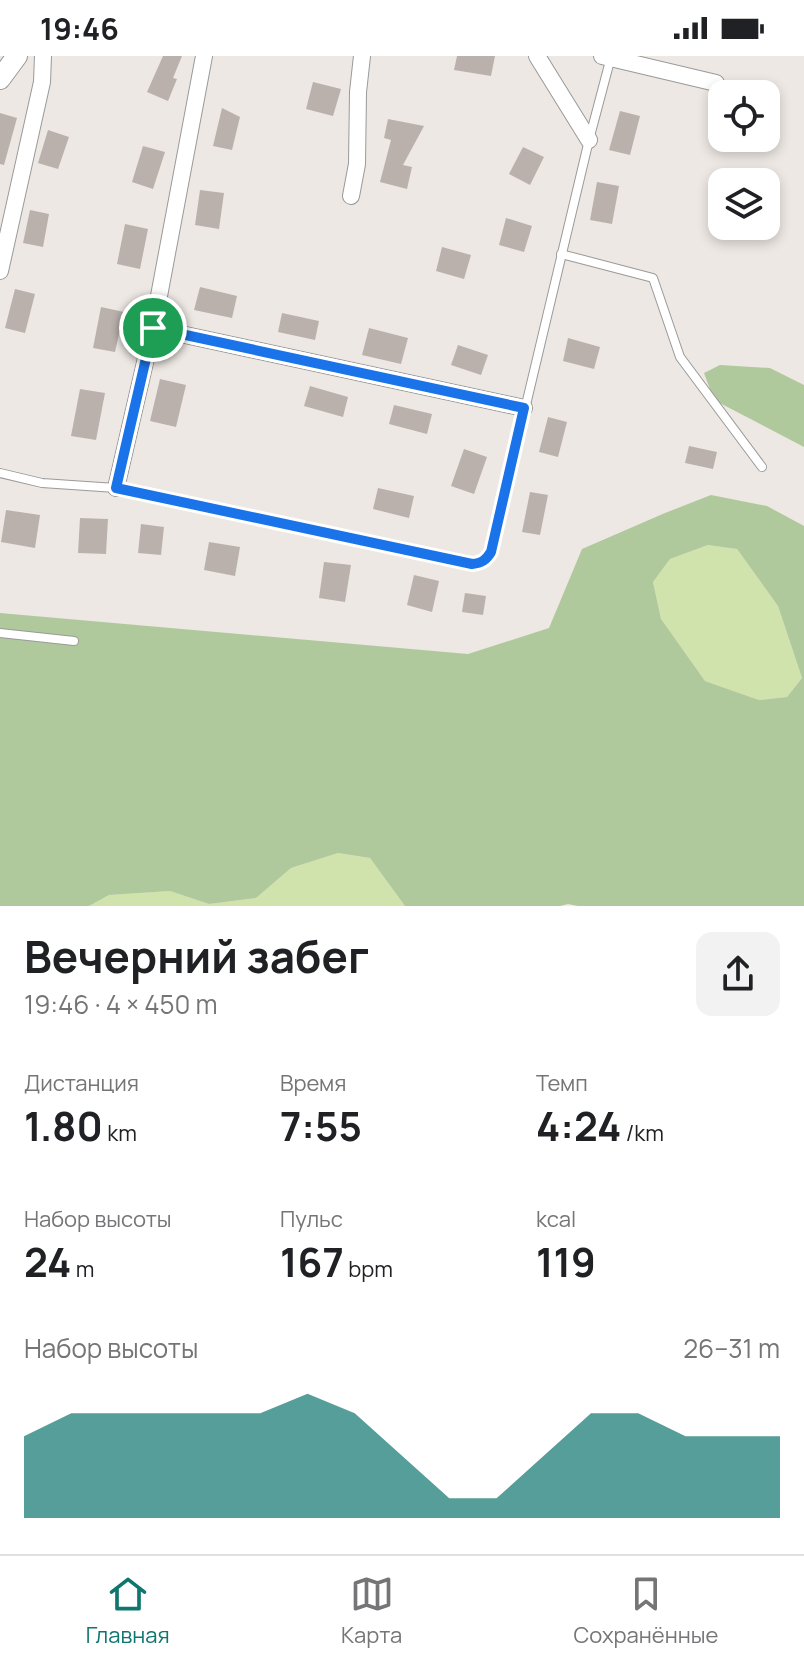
<!DOCTYPE html>
<html lang="ru">
<head>
<meta charset="utf-8">
<style>
  body { margin:0; font-family:Manrope,sans-serif; background:#f2f2f2; color:#202124; height:100vh; display:flex; flex-direction:column; font-size:30px; white-space:nowrap }
  * { box-sizing:border-box; margin:0 }
  p { font-size:26px; color:#757577 }
  .icon { flex:none; width:44px; height:44px; fill:none; stroke:currentColor; stroke-width:2; stroke-linecap:round; stroke-linejoin:round }
  .map { position:relative; height:850px; overflow:hidden }
  .side { display:flex; flex-direction:column; background:#fff; flex:1 }
  .side>* { flex:none }
  .buttons { position:absolute; left:708px; top:24px; display:grid; gap:16px }
  .buttons a { display:grid; place-items:center; width:72px; height:72px; border-radius:16px; background:#fff; box-shadow:0 4px 12px #0003; font-size:40px }
  .pin { position:absolute; display:grid; place-items:center; width:68px; height:68px; color:#fff; margin:-34px; border:4px solid #fff; border-radius:50%; box-shadow:0 2px 8px #0007 }
  .round { display:grid; place-items:center; flex:none; width:84px; height:84px; border-radius:16px; background:#f2f2f2 }
  .head { display:flex; align-items:center; justify-content:space-between; height:136px; padding:0 24px }
  h1 { font-size:44px; font-weight:700; line-height:60px }
  .stats { display:grid; grid-template-columns:repeat(3,1fr); gap:12px; height:136px; padding:8px 24px }
  .stats div { display:grid; align-content:center }
  .stats b { font-size:40px; font-weight:700 }
  .stats small { font-size:22px; font-weight:400 }
  .stats p { font-size:22px }
  .chart { height:224px; padding:16px 24px }
  .chart p { display:flex; justify-content:space-between }
  .chart svg { width:100%; height:144px; margin-top:8px; fill:#0f766e; opacity:.7 }
  .status { display:flex; justify-content:space-between; align-items:center; height:56px; padding:0 40px; background:#fff; direction:ltr }
  .status svg { height:22px; fill:currentColor }
  .dock { display:flex; justify-content:space-around; align-items:center; height:112px; border-top:2px solid #e0e0e0; background:#fff; font-size:22px; color:#757577 }
  .dock a { display:grid; justify-items:center; gap:4px }
  .dock .active { color:#0f766e }
  .map>svg:first-child { display:block }
  .grass { fill:#d0e3ad }
  .forest { fill:#b0c99c; fill-rule:evenodd }
  .building { fill:#bab1ad }
  .lines { fill:none; stroke-linecap:round; stroke-linejoin:round }
  .service-casing { stroke:#9a9a9a; stroke-width:10 }
  .minor-casing { stroke:#9a9a9a; stroke-width:18 }
  .tertiary-casing { stroke:#9a9a9a; stroke-width:22 }
  .service { stroke:#fff; stroke-width:8 }
  .minor { stroke:#fff; stroke-width:16 }
  .tertiary { stroke:#fff; stroke-width:20 }
  .route-casing { stroke:#fff; stroke-width:16 }
  .route { stroke:#1a73e8; stroke-width:10 }
</style>
</head>
<body>
<div class="status"><b>19:46</b><svg viewBox="0 0 49 12"><path d="M0 12V9h3v3zM5 12V6h3v6zM10 12V3h3v9zM15 12V0h3v12zM26 1h20v11H26zM47 4h2v5h-2z"/></svg></div>
<div class="map">
<svg width="804" height="850" viewBox="0 0 804 850">
  <rect width="100%" height="100%" fill="#ede8e3"/>
  <g class="grass">
    <path d="M708,489l29,4 41,57 24,72 -15,19 -28,3 -54,-19 -44,-61 -8,-38 17,-23z"/>
    <path d="M338,797l32,5 35,48h-316l20,-11 61,-4 39,13 47,-6 35,-30z"/>
  </g>
  <g class="forest">
    <path d="M720,309l50,3 34,17v62l-90,-47 -10,-27z"/>
    <path d="M711,439l56,11 37,20v380h-226l-10,-2 -8,2h-155l-35,-48 -32,-5 -47,15 -35,30 -47,6 -39,-13 -61,4 -20,11h-89v-293l468,41 81,-26 33,-79 83,-36zM708,489l29,4 41,57 24,72 -15,19 -28,3 -54,-19 -44,-62 -8,-37 17,-23z"/>
  </g>
  <g class="building">
    <path d="M163,0h19l-9,22 4,1 -9,22 -21,-9z"/>
    <path d="M457,0h38l-4,20 -37,-6z"/>
    <path d="M313,26l28,7 -8,27 -27,-7z"/>
    <path d="M222,52l18,9 -8,33 -19,-4z"/>
    <path d="M620,55l20,5 -10,39 -21,-5z"/>
    <path d="M0,57l17,5 -13,47 -4,-1z"/>
    <path d="M388,63l36,7 -21,39 9,2 -5,22 -27,-7 11,-42 -7,-2z"/>
    <path d="M48,74l21,7 -11,32 -20,-6z"/>
    <path d="M143,90l22,6 -12,37 -21,-7z"/>
    <path d="M523,91l21,10 -14,28 -21,-11z"/>
    <path d="M597,126l22,4 -7,38 -22,-4z"/>
    <path d="M200,134l24,3 -5,36 -24,-4z"/>
    <path d="M30,154l19,4 -6,33 -20,-4z"/>
    <path d="M506,162l26,8 -8,26 -25,-7z"/>
    <path d="M125,168l23,5 -8,40 -23,-5z"/>
    <path d="M442,191l29,8 -7,24 -28,-8z"/>
    <path d="M200,231l37,9 -5,22 -38,-8z"/>
    <path d="M15,233l20,5 -10,39 -20,-5z"/>
    <path d="M101,251l23,5 -9,40 -22,-4z"/>
    <path d="M282,257l37,8 -4,19 -37,-8z"/>
    <path d="M369,272l39,10 -7,26 -39,-9z"/>
    <path d="M568,282l32,9 -6,22 -31,-8z"/>
    <path d="M458,289l30,10 -7,20 -30,-10z"/>
    <path d="M160,323l26,6 -10,42 -26,-6z"/>
    <path d="M310,330l38,11 -5,20 -39,-11z"/>
    <path d="M80,333l25,4 -9,47 -25,-4z"/>
    <path d="M394,349l38,9 -5,20 -38,-10z"/>
    <path d="M548,361l19,5 -9,35 -19,-5z"/>
    <path d="M689,390l28,6 -4,17 -28,-6z"/>
    <path d="M464,393l23,8 -13,37 -23,-8z"/>
    <path d="M378,432l36,8 -5,22 -36,-9z"/>
    <path d="M530,436l18,3 -8,40 -18,-3z"/>
    <path d="M6,454l34,5 -5,33 -34,-6z"/>
    <path d="M80,462l28,1 -2,35 -28,-1z"/>
    <path d="M141,468l23,3 -3,28 -23,-2z"/>
    <path d="M209,486l31,5 -5,29 -31,-6z"/>
    <path d="M324,506l27,3 -6,37 -26,-4z"/>
    <path d="M414,519l25,6 -7,31 -25,-7z"/>
    <path d="M465,537l21,3 -3,19 -21,-3z"/>
  </g>
  <g class="lines">
    <g class="service-casing">
      <g id="service">
        <path d="M561,198l92,24 27,79 82,110"/>
        <path d="M0,417l42,10 74,5 356,76c10,-1 14,-4 19,-12l98,-412 22,-83"/>
        <path d="M0,577l74,8"/>
      </g>
    </g>
    <g class="minor-casing">
      <g id="minor">
        <path d="M204,0l-51,272 371,80"/>
        <path d="M537,0l52,84"/>
        <path d="M602,0l114,27"/>
        <path d="M351,140l6,-32 1,-72 4,-36"/>
        <path d="M0,215l42,-189 1,-26"/>
        <path d="M116,432l37,-160"/>
      </g>
    </g>
    <g class="tertiary-casing">
      <path id="tertiary" d="M0,23l17,-23"/>
    </g>
    <use href="#service" class="service"/>
    <use href="#minor" class="minor"/>
    <use href="#tertiary" class="tertiary"/>
  </g>
  <g class="lines">
    <g class="route-casing">
      <path id="route" d="M153,272l371,80 -33,144c-5,8 -9,11 -19,12l-356,-76z"/>
    </g>
    <use href="#route" class="route"/>
  </g>
</svg>
<div class="buttons">
<a><svg class="icon" aria-label="locate" viewBox="0 0 24 24"><circle cx="12" cy="12" r="6"/><path d="M12 2v4M12 18v4M2 12h4M18 12h4"/></svg></a>
<a><svg class="icon" aria-label="layers" viewBox="0 0 24 24"><path d="M12 4l9 5-9 5-9-5zM3 14l9 5 9-5"/></svg></a>
</div>
<div class="pin" style="left:153px;top:272px;background:#1e9e55"><svg class="icon" aria-label="arrive" viewBox="0 0 24 24"><path d="M6 21V4h12l-3 4 3 4H6"/></svg></div>
</div>
<section class="side">
<div class="head"><div><h1>Вечерний забег</h1><p>19:46 · 4 × 450 m</p></div><a class="round"><svg class="icon" aria-label="share" viewBox="0 0 24 24"><path d="M12 15V3M7 8l5-5 5 5M5 13v7h14v-7"/></svg></a></div>
<div class="stats">
<div><p>Дистанция</p><b>1.80<small> km</small></b></div>
<div><p>Время</p><b>7:55</b></div>
<div><p>Темп</p><b>4:24<small> /km</small></b></div>
</div>
<div class="stats">
<div><p>Набор высоты</p><b>24<small> m</small></b></div>
<div><p>Пульс</p><b>167<small> bpm</small></b></div>
<div><p>kcal</p><b>119</b></div>
</div>
<div class="chart"><p><span>Набор высоты</span>26–31 m</p>
<svg viewBox="0 0 160 44" preserveAspectRatio="none"><path d="M0 44V19L10 12L20 12L30 12L40 12L50 12L60 6L70 12L80 25L90 38L100 38L110 25L120 12L130 12L140 19L150 19L160 19V44z"/></svg>
</div>
</section>
<nav class="dock">
<a class="active"><svg class="icon" aria-label="home" viewBox="0 0 24 24"><path d="M3 11l9-7 9 7M6 9v11h12V9"/></svg>Главная</a>
<a><svg class="icon" aria-label="map" viewBox="0 0 24 24"><path d="M3 6l6-2 6 2 6-2v14l-6 2-6-2-6 2zM9 4v14M15 6v14"/></svg>Карта</a>
<a><svg class="icon" aria-label="saved" viewBox="0 0 24 24"><path d="M7 4h10v16l-5-4-5 4z"/></svg>Сохранённые</a>
</nav>
</body>
</html>
